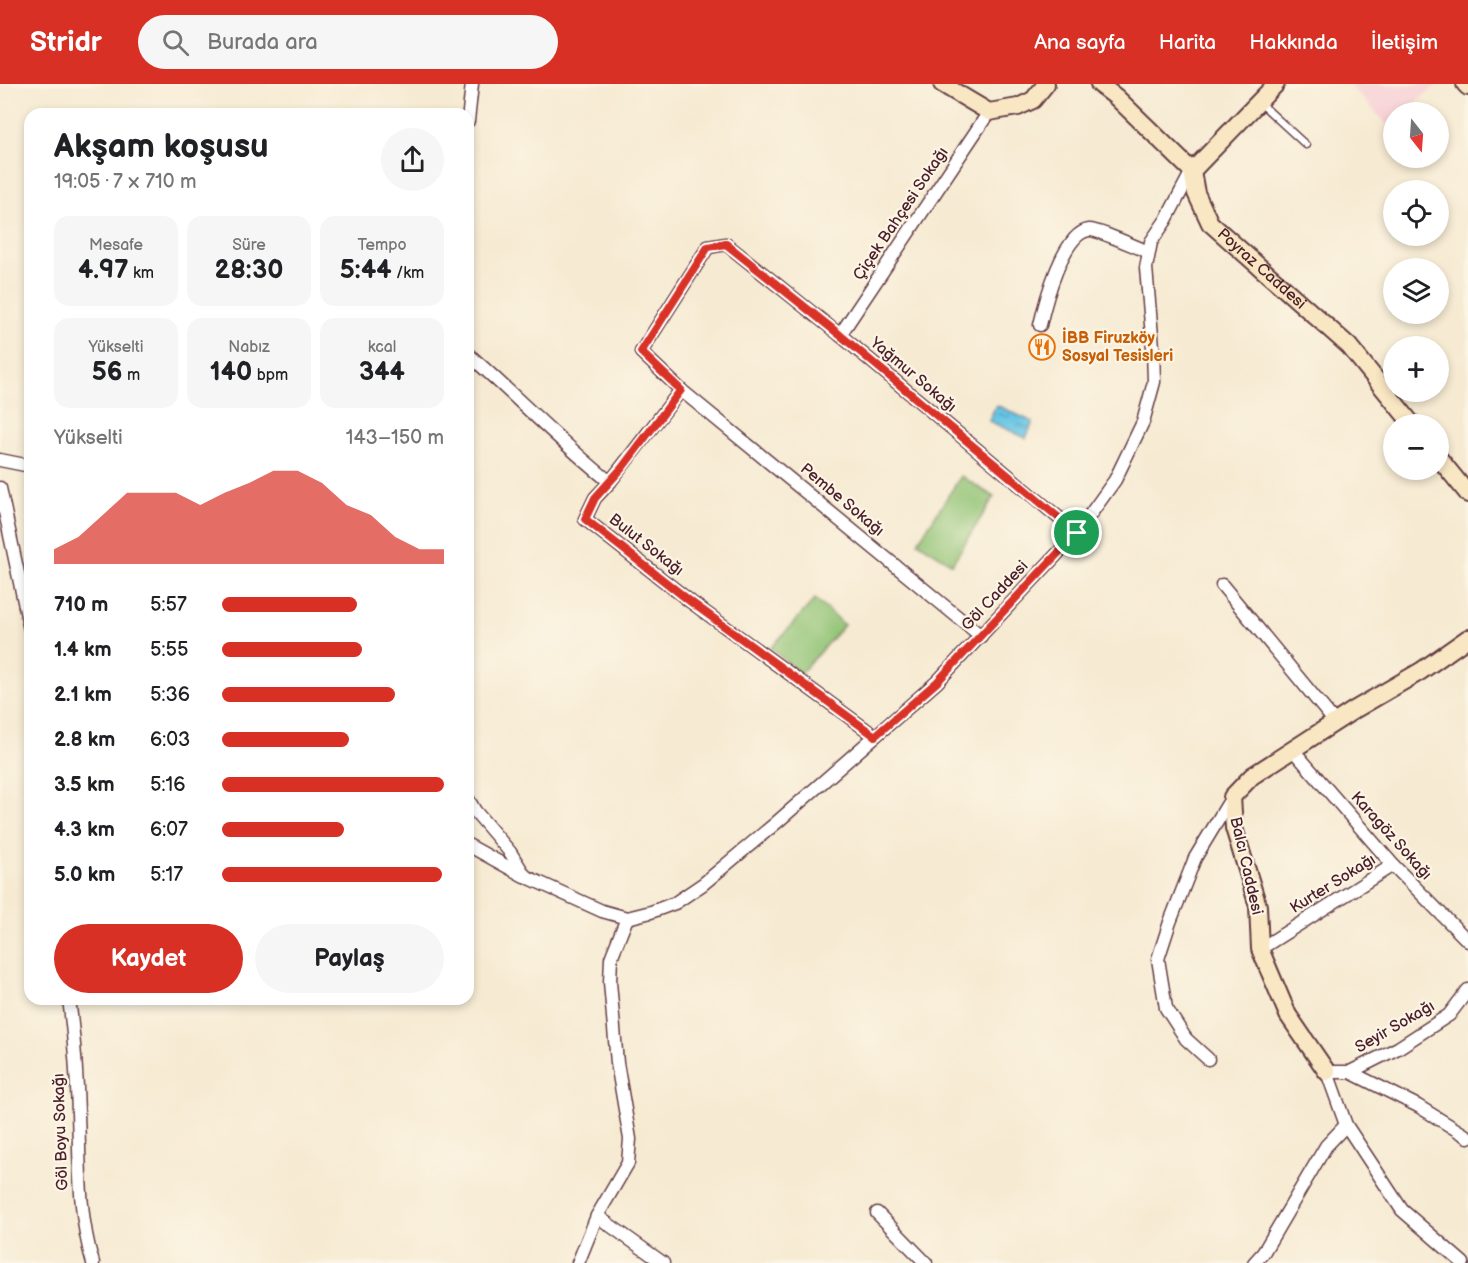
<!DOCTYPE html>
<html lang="tr">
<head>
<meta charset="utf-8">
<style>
  body { margin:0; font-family:"Balsamiq Sans",sans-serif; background:#f6f6f6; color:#202124; height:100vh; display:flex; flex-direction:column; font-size:22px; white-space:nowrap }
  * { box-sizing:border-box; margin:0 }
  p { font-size:20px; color:#757577 }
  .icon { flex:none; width:33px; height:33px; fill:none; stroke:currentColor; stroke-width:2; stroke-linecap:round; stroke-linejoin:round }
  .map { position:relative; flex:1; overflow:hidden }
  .details { position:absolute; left:24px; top:24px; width:450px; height:897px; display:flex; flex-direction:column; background:#fff; border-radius:18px; box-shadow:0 3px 9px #0003 }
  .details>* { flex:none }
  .needle { width:39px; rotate:163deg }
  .buttons { position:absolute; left:1383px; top:18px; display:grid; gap:12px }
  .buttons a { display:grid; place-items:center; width:66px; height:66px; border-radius:50%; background:#fff; box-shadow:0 3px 9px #0003; font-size:30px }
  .pin { position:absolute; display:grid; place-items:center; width:51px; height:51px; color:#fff; margin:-26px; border:3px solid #fff; border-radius:50%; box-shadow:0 2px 6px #0007 }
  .round { display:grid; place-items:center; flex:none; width:63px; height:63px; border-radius:32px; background:#f6f6f6 }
  .overview { display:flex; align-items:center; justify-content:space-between; height:102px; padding:0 30px }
  h1 { font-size:33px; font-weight:800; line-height:45px }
  .metrics { display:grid; grid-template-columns:repeat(3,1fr); gap:9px; height:102px; padding:6px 30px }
  .metrics div { display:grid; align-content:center; border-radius:15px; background:#f6f6f6; text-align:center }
  .metrics b { font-size:26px; font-weight:800 }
  .metrics small { font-size:16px; font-weight:400 }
  .metrics p { font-size:16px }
  .chart { height:168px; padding:12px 30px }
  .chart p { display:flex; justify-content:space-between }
  .chart svg { width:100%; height:108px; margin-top:6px; fill:#d93025; opacity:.7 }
  .cta { display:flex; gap:12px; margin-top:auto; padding:12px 30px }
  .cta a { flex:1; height:69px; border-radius:36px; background:#d93025; color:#fff; font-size:24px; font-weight:800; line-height:69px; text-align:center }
  .cta a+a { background:#f6f6f6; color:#202124 }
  ul { padding:0 30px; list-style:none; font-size:20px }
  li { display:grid; grid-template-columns:96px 72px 1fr; align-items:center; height:45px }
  li i { height:15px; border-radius:8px; background:#d93025 }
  header { display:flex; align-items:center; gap:36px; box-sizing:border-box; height:84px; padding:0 30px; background:#d93025; color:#fff }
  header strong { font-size:28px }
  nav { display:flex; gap:33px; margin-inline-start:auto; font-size:21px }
  .search { width:420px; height:54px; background:#f6f6f6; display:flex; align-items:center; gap:15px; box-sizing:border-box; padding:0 21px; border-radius:33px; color:#757577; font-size:22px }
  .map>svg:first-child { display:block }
  .built { fill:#f7cfd5 }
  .pitch { fill:#91c374; stroke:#6e7150; stroke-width:1.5 }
  .water { fill:url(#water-ripples); stroke:#587288; stroke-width:1.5 }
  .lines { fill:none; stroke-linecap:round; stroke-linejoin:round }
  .lane-casing { stroke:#643d44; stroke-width:9 }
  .street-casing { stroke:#643d44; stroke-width:15 }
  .secondary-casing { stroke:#643d44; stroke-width:20 }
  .lane { stroke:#fff; stroke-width:6 }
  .street { stroke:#fff; stroke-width:12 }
  .secondary { stroke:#f9e7c3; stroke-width:16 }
  .route-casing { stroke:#fff; stroke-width:12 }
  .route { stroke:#d93025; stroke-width:8 }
  .labels { text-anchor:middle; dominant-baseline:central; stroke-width:4.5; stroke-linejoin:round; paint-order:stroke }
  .street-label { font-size:16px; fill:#4a1f2b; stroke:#fcf5e5 }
  .food-label { font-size:16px; font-weight:bold; fill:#c56008; stroke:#fcf5e5; text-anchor:start }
</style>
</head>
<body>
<header>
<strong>Stridr</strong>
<div class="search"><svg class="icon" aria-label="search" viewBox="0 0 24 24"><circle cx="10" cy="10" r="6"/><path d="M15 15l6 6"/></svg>Burada ara</div>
<nav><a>Ana sayfa</a><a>Harita</a><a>Hakkında</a><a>İletişim</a></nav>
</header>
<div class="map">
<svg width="1468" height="1179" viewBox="0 0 1468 1179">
  <defs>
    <pattern id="water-ripples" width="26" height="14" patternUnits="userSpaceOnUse" patternTransform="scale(1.5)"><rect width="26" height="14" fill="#66c5e4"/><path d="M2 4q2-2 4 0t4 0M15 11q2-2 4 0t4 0" fill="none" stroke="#569fb9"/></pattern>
  </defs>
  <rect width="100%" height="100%" fill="#fcf5e5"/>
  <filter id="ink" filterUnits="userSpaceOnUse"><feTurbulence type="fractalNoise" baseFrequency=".0167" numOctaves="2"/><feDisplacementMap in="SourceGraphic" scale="12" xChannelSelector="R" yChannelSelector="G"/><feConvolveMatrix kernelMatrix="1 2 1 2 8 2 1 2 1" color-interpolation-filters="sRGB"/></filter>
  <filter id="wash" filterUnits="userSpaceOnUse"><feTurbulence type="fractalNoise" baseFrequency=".008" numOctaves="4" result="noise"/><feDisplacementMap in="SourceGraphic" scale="24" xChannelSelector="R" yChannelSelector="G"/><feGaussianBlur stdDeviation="1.35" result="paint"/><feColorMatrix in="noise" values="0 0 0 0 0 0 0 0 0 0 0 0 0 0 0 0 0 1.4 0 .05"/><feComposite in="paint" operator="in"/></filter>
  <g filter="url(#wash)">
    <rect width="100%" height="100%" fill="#f6ead2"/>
    <path class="built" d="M1349,0h89l-34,28h-10l-1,9 -5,4z"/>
    <g class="pitch">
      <path d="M961,392l33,21 -42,67 -34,-22z"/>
      <path d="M815,515l29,26 -44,49 -29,-26z"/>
    </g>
    <path class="water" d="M996,321l37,17 -7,16 -37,-17z"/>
  </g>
  <g filter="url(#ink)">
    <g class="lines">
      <g class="lane-casing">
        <path id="lane" d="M1259,18l47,43"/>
      </g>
      <g class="street-casing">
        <g id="street">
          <path d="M468,37l4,-37"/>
          <path d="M1040,241c5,-22 23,-92 49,-95 8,-1 49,18 60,22"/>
          <path d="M840,251l149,-223"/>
          <path d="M468,270c48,42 92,88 142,128l-15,16 -10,21 106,83 184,134"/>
          <path d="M0,376l30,6"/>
          <path d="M610,398l71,-92"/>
          <path d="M0,404l30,142"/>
          <path d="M1222,501l113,137"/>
          <path d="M981,552l-300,-246 -40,-38 67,-105 18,-3 114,91 237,198"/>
          <path d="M1293,666l100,115 75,76"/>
          <path d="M468,715l7,12 35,41 15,24 77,35 25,7 24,-6 24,-9 28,-19 73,-61 161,-141 140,-149 38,-53 28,-58 11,-40 -1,-35 -7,-79 5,-26 15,-22 26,-49"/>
          <path d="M468,761l56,31"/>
          <path d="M1260,865l133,-84"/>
          <path d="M69,915c5,38 8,76 9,114 2,51 0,101 15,150"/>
          <path d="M1208,975l-22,-20 -20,-31 -8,-49 12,-37 25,-64 37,-61"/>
          <path d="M1350,988l68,34 50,31"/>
          <path d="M877,1129l49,50"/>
          <path d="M597,1132l66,47"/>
          <path d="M578,1179l19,-47 31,-53 2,-24 -13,-76 -7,-81 1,-24 16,-40"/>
          <path d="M1254,1179l9,-10 63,-107 20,-21"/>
          <path d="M1463,1179l-61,-53 -56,-85 -19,-53h23l48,-24 51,-33 19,-25"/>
        </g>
      </g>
      <g class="secondary-casing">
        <g id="secondary">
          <path d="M942,0l47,28 29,-5 15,-7 13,-16"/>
          <path id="s1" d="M1099,0l17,13 76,74 4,22 14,30 139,123 63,78"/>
          <path d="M1465,0l3,3"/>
          <path d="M1192,87l84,-87"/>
          <path d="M1438,373l30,37"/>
          <path d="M1327,988l-39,-57 -28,-66 -2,-43 -24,-78 -2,-31 20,-21 102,-66 67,-39 47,-33"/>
        </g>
      </g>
      <use href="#lane" class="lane"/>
      <use href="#street" class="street"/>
      <use href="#secondary" class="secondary"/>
    </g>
  </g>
  <g class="lines" filter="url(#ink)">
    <g class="route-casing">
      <path id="route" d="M726,160l114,91 237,198 -140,149 -62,54 -184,-134 -106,-83 10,-21 27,-30 59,-78 -40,-38 67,-105z"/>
    </g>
    <use href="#route" class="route"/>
  </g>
  <defs>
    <g id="restaurant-ring" transform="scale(1.35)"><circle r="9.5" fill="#fcf5e5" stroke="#e8710a" stroke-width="1.5"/><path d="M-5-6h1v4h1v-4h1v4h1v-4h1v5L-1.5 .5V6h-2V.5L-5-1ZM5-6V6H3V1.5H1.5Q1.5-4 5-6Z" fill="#e8710a"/></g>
  </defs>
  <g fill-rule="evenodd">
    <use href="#restaurant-ring" x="1042" y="263"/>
  </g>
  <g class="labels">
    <g class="street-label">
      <text transform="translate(901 130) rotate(-56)">Çiçek Bahçesi Sokağı</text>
      <text stroke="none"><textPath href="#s1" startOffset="252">Poyraz Caddesi</textPath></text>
      <text transform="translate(913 291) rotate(40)">Yağmur Sokağı</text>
      <text transform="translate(842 416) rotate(40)">Pembe Sokağı</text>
      <text transform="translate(646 461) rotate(38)">Bulut Sokağı</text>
      <text transform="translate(995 512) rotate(-47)">Göl Caddesi</text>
      <text transform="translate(1391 752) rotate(48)">Karagöz Sokağı</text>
      <text transform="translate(1246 782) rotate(77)">Balcı Caddesi</text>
      <text transform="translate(1333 800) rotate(-32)">Kurter Sokağı</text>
      <text transform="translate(1395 943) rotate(-30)">Seyir Sokağı</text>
      <text transform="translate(61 1048) rotate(-92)">Göl Boyu Sokağı</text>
    </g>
    <g class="food-label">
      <text x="1062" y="254">İBB Firuzköy<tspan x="1062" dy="18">Sosyal Tesisleri</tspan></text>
    </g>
  </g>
</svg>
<div class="buttons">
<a><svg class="needle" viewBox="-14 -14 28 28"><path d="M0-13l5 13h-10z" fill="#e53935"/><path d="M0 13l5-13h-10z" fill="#757577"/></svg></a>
<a><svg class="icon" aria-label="locate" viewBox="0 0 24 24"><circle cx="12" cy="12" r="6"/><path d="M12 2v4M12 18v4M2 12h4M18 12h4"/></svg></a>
<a><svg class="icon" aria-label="layers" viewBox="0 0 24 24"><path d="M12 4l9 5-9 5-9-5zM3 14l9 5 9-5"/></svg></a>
<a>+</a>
<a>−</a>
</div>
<div class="pin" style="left:1077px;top:449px;background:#1e9e55"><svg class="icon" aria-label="arrive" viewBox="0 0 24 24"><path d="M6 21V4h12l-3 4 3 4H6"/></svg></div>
<section class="details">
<div class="overview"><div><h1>Akşam koşusu</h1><p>19:05 · 7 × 710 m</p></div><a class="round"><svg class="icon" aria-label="share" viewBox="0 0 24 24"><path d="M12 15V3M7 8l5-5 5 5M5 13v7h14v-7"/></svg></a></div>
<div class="metrics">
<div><p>Mesafe</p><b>4.97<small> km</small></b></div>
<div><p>Süre</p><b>28:30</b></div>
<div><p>Tempo</p><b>5:44<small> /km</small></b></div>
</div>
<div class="metrics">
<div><p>Yükselti</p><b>56<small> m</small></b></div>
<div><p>Nabız</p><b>140<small> bpm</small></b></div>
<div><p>kcal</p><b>344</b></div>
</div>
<div class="chart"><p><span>Yükselti</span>143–150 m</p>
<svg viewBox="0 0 160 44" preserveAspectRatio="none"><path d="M0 44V38L10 33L20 24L30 15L40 15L50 15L60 20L70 15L80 11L90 6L100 6L110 11L120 20L130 24L140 33L150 38L160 38V44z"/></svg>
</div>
<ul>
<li><b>710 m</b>5:57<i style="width:61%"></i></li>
<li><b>1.4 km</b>5:55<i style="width:63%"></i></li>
<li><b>2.1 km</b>5:36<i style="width:78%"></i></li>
<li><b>2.8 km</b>6:03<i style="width:57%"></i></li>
<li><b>3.5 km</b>5:16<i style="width:100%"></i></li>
<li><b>4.3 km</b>6:07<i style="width:55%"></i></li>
<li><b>5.0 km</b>5:17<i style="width:99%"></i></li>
</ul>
<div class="cta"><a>Kaydet</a><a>Paylaş</a></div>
</section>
</div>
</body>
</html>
